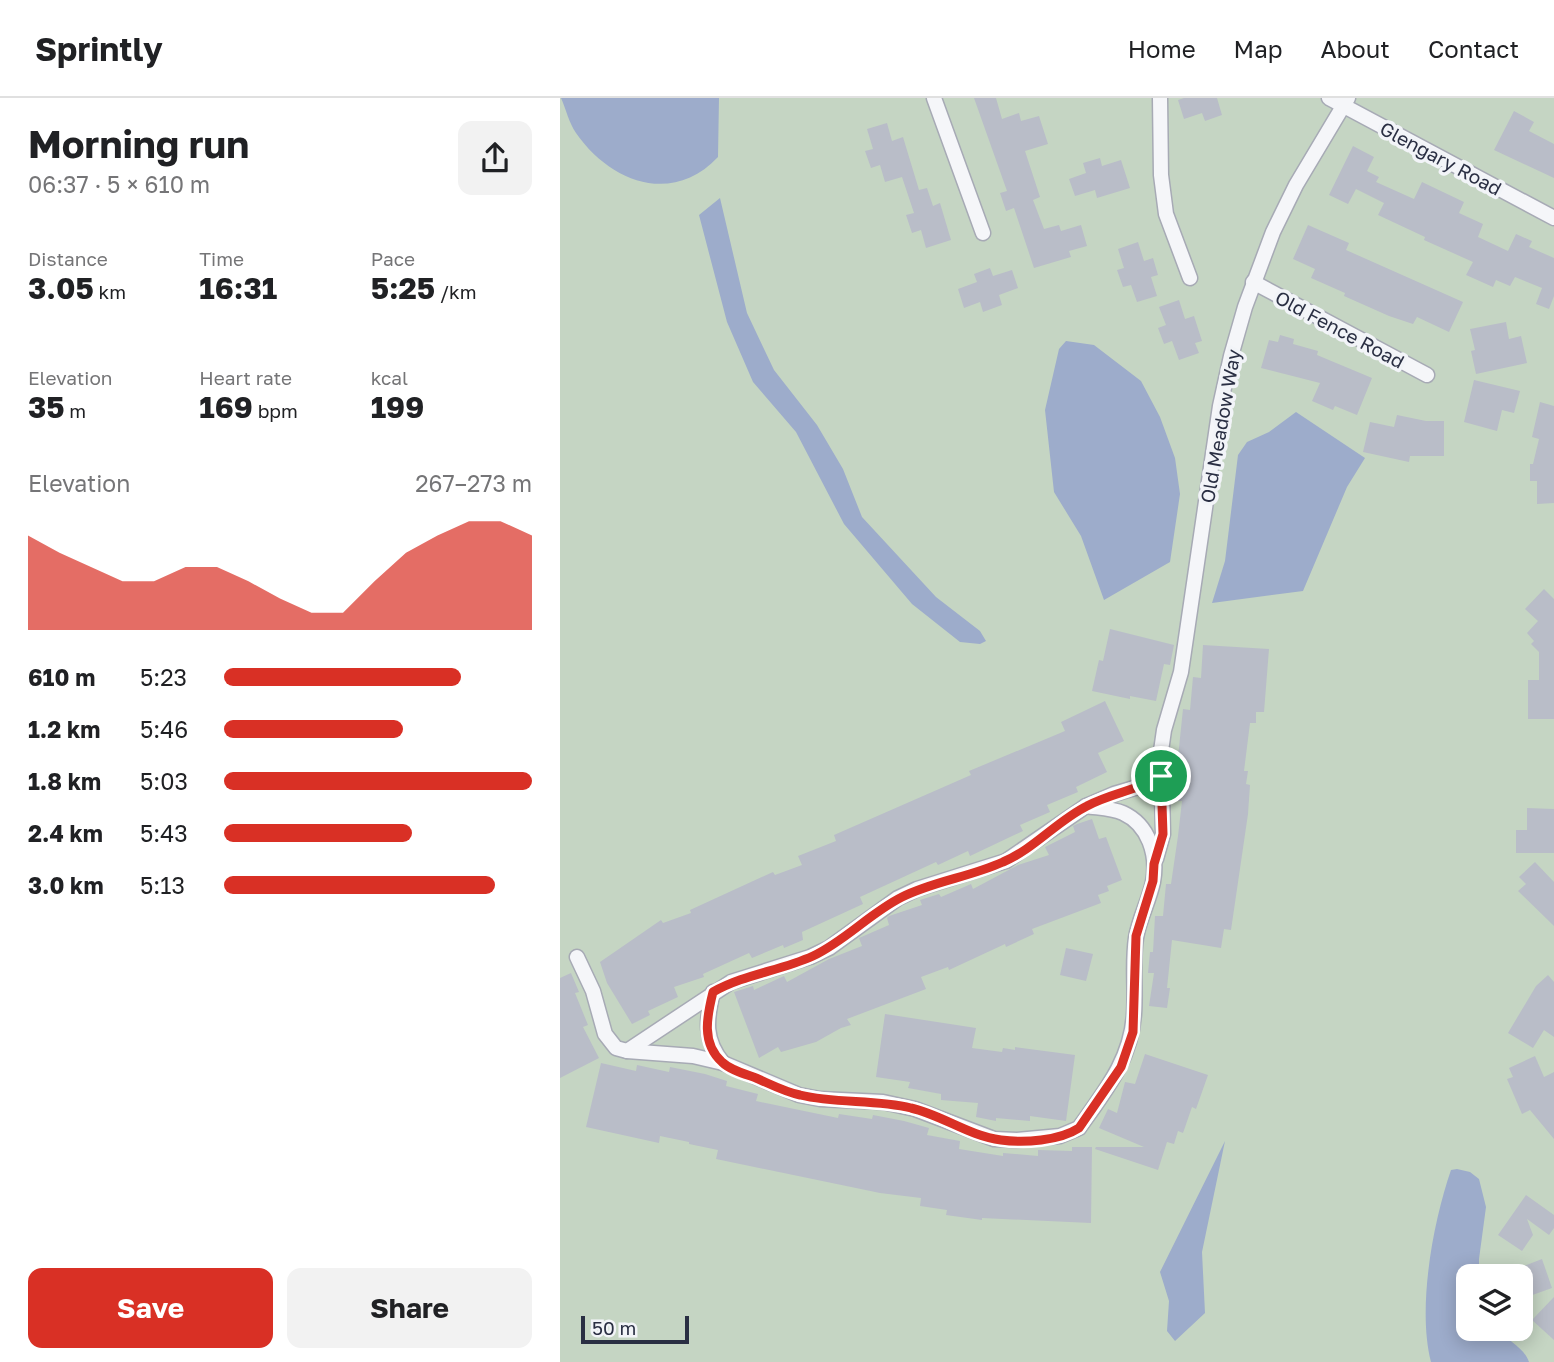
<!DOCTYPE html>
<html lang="en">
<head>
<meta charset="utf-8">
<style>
  body { margin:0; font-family:"Golos Text",sans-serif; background:#f2f2f2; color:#202124; height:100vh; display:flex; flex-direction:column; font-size:26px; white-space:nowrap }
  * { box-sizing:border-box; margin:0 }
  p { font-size:23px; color:#757577 }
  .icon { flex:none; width:38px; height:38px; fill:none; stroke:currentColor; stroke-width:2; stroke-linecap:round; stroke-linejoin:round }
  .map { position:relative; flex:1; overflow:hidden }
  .sheet { display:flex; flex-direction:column; background:#fff; width:560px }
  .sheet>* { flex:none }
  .tools { position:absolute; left:896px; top:1166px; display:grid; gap:14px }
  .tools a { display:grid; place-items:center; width:77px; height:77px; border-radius:14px; background:#fff; box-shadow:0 4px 18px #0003; font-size:35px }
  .scale { position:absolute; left:21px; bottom:18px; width:108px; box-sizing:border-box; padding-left:7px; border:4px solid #2a2f43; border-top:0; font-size:19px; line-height:24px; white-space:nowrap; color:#2a2f43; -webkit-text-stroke:5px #f2f4f8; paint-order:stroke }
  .pin { position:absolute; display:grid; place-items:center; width:60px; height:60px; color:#fff; margin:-30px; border:4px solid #fff; border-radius:50%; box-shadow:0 2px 7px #0007 }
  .round { display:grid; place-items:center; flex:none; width:74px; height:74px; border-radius:14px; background:#f2f2f2 }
  .summary { display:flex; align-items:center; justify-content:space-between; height:119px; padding:0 28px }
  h1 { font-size:38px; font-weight:700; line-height:52px }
  .stats { display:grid; grid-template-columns:repeat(3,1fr); gap:10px; height:119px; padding:7px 28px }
  .stats div { display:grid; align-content:center }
  .stats b { font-size:30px; font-weight:700 }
  .stats small { font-size:19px; font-weight:400 }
  .stats p { font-size:19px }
  .chart { height:196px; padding:14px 28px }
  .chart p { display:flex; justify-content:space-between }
  .chart svg { width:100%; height:126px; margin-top:7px; fill:#d93025; opacity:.7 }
  .primary-button { display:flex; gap:14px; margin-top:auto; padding:14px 28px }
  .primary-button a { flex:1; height:80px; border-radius:14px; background:#d93025; color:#fff; font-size:28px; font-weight:700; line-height:80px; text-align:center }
  .primary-button a+a { background:#f2f2f2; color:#202124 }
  ul { padding:0 28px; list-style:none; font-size:23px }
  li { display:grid; grid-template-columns:112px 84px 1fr; align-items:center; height:52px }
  li i { height:18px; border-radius:9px; background:#d93025 }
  header { display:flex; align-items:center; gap:42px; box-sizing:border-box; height:98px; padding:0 35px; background:#fff; border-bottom:2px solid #e0e0e0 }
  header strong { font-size:33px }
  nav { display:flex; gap:38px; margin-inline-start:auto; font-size:24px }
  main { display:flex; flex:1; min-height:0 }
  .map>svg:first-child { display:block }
  .green { fill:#c5d5c3; fill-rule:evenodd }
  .water { fill:#9daccb }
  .building { fill:#b9bdc8 }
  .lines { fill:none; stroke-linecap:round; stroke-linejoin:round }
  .street-casing { stroke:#a7aab5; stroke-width:17 }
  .street { stroke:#f5f6f9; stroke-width:14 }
  .route-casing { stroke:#fff; stroke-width:14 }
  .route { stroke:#d93025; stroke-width:9 }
  .labels { text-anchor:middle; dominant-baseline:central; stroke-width:7; stroke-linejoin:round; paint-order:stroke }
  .street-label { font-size:19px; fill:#2a2f43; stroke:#f2f4f8 }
</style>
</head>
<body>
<header>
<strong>Sprintly</strong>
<nav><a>Home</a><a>Map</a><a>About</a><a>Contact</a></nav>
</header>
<main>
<section class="sheet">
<div class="summary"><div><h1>Morning run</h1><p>06:37 · 5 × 610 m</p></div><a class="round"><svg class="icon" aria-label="share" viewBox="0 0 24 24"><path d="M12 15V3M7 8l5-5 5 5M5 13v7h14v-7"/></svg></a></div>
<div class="stats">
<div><p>Distance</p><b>3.05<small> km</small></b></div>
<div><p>Time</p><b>16:31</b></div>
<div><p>Pace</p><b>5:25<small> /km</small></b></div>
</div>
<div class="stats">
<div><p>Elevation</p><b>35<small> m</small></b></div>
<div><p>Heart rate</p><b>169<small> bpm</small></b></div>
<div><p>kcal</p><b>199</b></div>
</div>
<div class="chart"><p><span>Elevation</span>267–273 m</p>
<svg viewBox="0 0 160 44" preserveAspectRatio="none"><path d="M0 44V11L10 17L20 22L30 27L40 27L50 22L60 22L70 27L80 33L90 38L100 38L110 27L120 17L130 11L140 6L150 6L160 11V44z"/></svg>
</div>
<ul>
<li><b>610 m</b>5:23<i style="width:77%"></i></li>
<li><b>1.2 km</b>5:46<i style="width:58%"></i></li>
<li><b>1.8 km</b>5:03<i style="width:100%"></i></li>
<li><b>2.4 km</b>5:43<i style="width:61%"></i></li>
<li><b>3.0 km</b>5:13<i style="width:88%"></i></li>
</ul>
<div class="primary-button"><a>Save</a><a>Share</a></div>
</section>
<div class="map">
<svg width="994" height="1264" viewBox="0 0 994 1264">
  <rect width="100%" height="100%" fill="#e2e4eb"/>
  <path class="green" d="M0,0h994v1264h-994zM908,1178h53v52h-53z"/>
  <g class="water">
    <path d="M1,0h158l-1,59c-46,49 -108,25 -142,-24 -7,-10 -10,-24 -15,-35z"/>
    <path d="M160,100l27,115 27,57 43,55 26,44 19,48 74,80 44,34 6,10 -6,3 -20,-2 -48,-38 -68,-80 -48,-92 -43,-50 -26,-60 -28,-107z"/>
    <path d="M506,243l28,4 47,36 19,36 15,41 5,36 -10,68 -66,38 -23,-64 -27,-44 -9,-82 14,-61z"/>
    <path d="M736,314l69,46 -18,29 -44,104 -91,12 13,-42 13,-106 9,-13 22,-10z"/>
    <path d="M665,1043l-23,111 3,61 -30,28 -8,-10 2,-30 -9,-29z"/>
    <path d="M897,1071l13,3 9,7 7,28 -7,52v17h-11v52h30c10,14 26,19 31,34h-98c-14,-54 2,-140 20,-192z"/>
  </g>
  <g class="building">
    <path d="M414,0h22l6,21 17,-6 2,8 18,-5 9,28 -23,7 15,46 -7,3 11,29 15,-4 2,6 20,-6 6,21 -18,5 2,6 -37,11 -20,-60 -8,3 -6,-18 7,-2z"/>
    <path d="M624,0h33l5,17 -17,6 -3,-8 -18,6 -6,-19z"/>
    <path d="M954,13l20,11 -5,9 25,13v34l-60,-28z"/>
    <path d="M327,25l5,18 11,-4 16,53 8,-2 6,18 7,-3 11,37 -25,8 -5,-18 -9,3 -6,-18 8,-2 -12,-36 -17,5 -5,-17 -9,3 -6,-17 8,-2 -6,-20z"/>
    <path d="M793,48l21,11 -7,14 12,6 -3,5 38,17 8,-17 42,20 -5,11 24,11 -5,13 30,14 8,-17 16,7 -3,6 25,11v38l-5,13 -13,-5 6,-16 -27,-11 -5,9 -14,-6 -3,7 -27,-12 7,-13 -49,-22 1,-3 -47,-22 6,-12 -28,-14 -8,15 -19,-9z"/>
    <path d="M540,60l2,8 19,-6 9,28 -33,10 -2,-8 -20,6 -6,-17 17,-6 -3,-10z"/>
    <path d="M748,127l41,18 -3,7 117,52 -14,30 -32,-15 -4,7 -24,-8 -45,-20 1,-3 -34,-15 4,-9 -22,-10z"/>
    <path d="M578,144l6,19 9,-3 5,17 -7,2 6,19 -20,6 -6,-17 -8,2 -6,-17 7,-2 -6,-19z"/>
    <path d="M430,170l3,8 19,-6 6,18 -19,7 3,10 -19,7 -3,-10 -16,6 -6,-19 19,-7 -3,-8z"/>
    <path d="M619,202l6,19 9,-3 8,25 -7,2 4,10 -20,7 -7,-19 -8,3 -6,-16 8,-3 -7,-18z"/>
    <path d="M946,224l3,17 12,-3 6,27 -51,11 -5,-23 4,-1 -5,-21z"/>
    <path d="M720,237l14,4 -1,5 25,7 -1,4 55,23 -15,37 -22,-9 -2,4 -21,-9 8,-18 -59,-15 8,-28 9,2z"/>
    <path d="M914,282l46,11 -6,22 -12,-3 -5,21 -33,-9z"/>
    <path d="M980,304l14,4v97l-17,1v-23h-7v-17h3l6,-25 -7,-2z"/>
    <path d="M837,317l29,6h18v35h-34l-1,6 -46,-10 7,-30 24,5z"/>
    <path d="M984,491l10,10v120h-26v-39h11v-28l-8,-8 3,-3 -7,-8 11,-12 -13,-12z"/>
    <path d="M550,531l64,16 -4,20 -6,-1 -8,37 -26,-5v3l-38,-8 7,-31 4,1z"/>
    <path d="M643,547l66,4 -5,63h-8v11h-6l-6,48h4l-2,13 4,1 -2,29 -17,116 -7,-1 -3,19 -49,-8 -5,48h3l-3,20 -18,-2 5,-33h-6l2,-21h3l2,-36h8l3,-32h5l7,-48 4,-35h-4l1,-34h-2l6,-58 7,1 3,-33 8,1z"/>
    <path d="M545,603l19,40 -26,12 9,19 -31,15 2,5 -31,13 3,7 -30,13 3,6 -53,25 -2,-5 -30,14 -2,-3 -76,35 3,7 -61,28 1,8 -19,8 -1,-3 -31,13 -3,-5 -46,21 1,3 -30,10 4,10 -30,14 2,4 -18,9 -25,-41 -7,-21 61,-42 2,3 28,-10 -1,-3 83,-38 2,3 27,-10 -4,-9 38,-15 -2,-6 137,-60 -2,-4 96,-40 -4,-9z"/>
    <path d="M967,710l27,1v44h-38v-23h11z"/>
    <path d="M532,721l7,20 7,-2 16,43 -15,6 2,5 -11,4 3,8 -69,26 2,5 -28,13 -1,-3 -56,26 -1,-3 -27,10 5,12 -79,30 4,6 -10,3 -25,14 -35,10 -3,-5 -19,11 -25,-66 19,-6 1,4 30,-14 3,6 42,-23 33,-13 -3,-8 30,-13 -2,-7 2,-2 33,-11 -2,-5 19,-6 2,3 30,-13 2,5 45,-24 31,-10 -4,-8 30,-15 -2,-6 4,-2z"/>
    <path d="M975,764l19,20v44l-36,-35 8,-7 -7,-7z"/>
    <path d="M506,850l27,6 -7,27 -26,-6z"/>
    <path d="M11,875l8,19 -4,1 13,32 -5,2 16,31 -39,20v-100z"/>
    <path d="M988,877l6,7v55l-10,-7 -11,18 -25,-15 28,-47z"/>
    <path d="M325,916l91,14 -4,20 30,4 1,-4 12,2v-3l60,8 -9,66 -36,-5v5l-34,-3v3l-20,-4 2,-14 -37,-3v-6l-33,-6 2,-6 -34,-5z"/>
    <path d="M585,956l63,21 -12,34 -4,-2 -9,26 -5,-2 -4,13 -7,-2 -9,28 -63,-21 1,-2h48l-45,-19 9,-19 9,4 8,-31 10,2z"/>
    <path d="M975,958l9,21 10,-5v67l-24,-29 -8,4 -15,-35 6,-2 -4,-9z"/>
    <path d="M41,965l35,8 1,-6 32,7 1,-5 35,7 22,7 -1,5 32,8 -2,7 82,17 1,-4 33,5 1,-4 31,6 25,7 -2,7 33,6 -1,8 44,7v-3l35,3v-6l34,1v-4h20l-1,76 -109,-5v2l-36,-5 1,-5 -27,-4 1,-8 -41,-5 -164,-34 2,-9 -29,-6v-2l-29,-6 -1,7 -73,-16z"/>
    <path d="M966,1097l28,20v13l-5,7 -22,-16 6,16 -11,16 -24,-16z"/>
    <path d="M982,1161l10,29 -31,11v-23h-22z"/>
    <path d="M994,1199v43l-22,-20z"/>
  </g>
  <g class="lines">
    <g class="street-casing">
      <g id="street">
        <path d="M374,0l49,135"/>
        <path d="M600,0l1,77 5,39 24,64"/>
        <path d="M769,0l225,120"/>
        <path d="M693,184l174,93"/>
        <path d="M596,761l7,-25 -2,-83 3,-21 17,-58 39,-266 11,-50 14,-49 28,-75 23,-47 52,-87"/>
        <path d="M17,859l16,34 12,43 11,14 11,3 66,5 30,7 76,32 21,4 63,3 32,7 79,30 23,1 43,-4 19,-8c26,-37 52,-68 55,-114 2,-26 -2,-50 2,-76 3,-19 13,-37 17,-56 5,-27 -4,-57 -30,-69 -11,-5 -24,-5 -37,-7"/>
        <path d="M153,894c-7,28 -9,48 10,71"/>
        <path d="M67,953l104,-69 79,-25 19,-9 69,-50 19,-9 89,-28 80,-55 28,-12 34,-10 13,-8"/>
      </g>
    </g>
    <use href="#street" class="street"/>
  </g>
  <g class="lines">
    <g class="route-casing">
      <path id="route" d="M601,678l2,58 -9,30 -1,17 -17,55 -3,96 -12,35 -42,61c-20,13 -55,15 -78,12 -32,-4 -59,-25 -90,-32 -36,-9 -74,-4 -111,-13 -15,-3 -30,-11 -44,-17 -11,-4 -26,-8 -34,-16 -21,-19 -15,-46 -9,-70 32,-18 67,-21 100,-36 32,-15 57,-43 89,-59 32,-16 68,-20 101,-35 31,-13 54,-41 84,-56 24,-13 52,-16 74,-30z"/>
    </g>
    <use href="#route" class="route"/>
  </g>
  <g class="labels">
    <g class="street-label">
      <text transform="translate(881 60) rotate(28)">Glengary Road</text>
      <text transform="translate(780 231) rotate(28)">Old Fence Road</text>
      <text transform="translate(660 328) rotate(-80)">Old Meadow Way</text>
    </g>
  </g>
</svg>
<div class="tools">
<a><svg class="icon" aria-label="layers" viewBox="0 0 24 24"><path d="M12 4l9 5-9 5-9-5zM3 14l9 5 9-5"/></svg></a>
</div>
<div class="scale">50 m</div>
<div class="pin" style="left:601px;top:678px;background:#1e9e55"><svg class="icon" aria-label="arrive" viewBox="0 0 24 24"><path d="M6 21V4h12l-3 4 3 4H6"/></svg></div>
</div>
</main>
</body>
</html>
